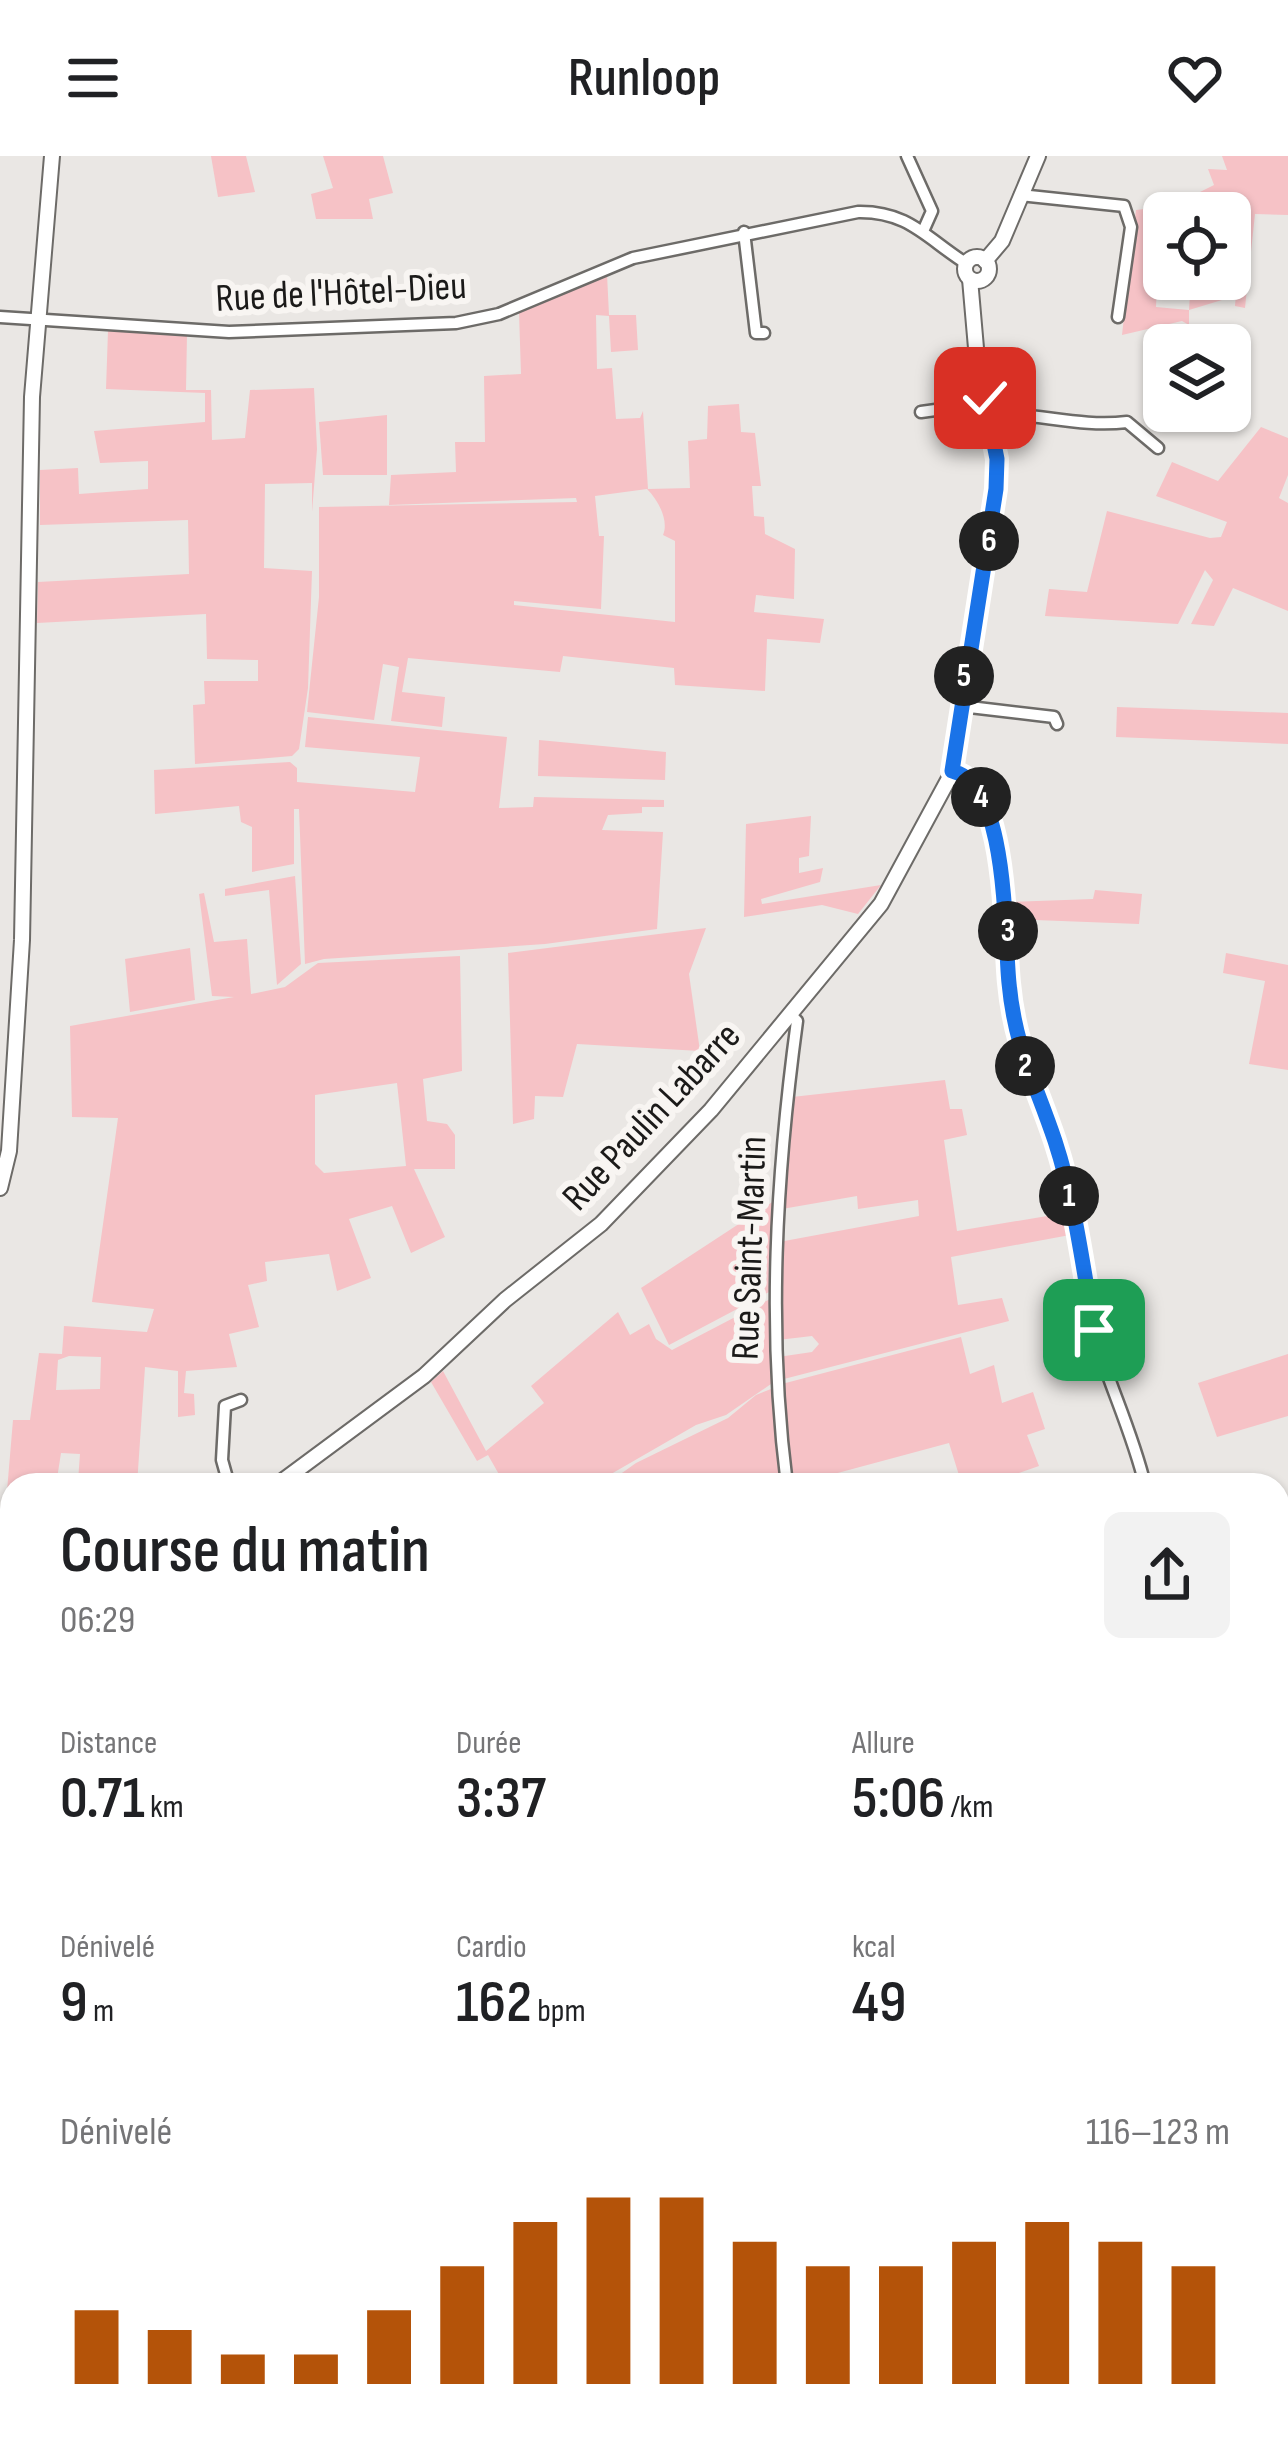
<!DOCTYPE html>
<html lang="fr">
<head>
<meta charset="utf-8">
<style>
  body { margin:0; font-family:"Sofia Sans Condensed",sans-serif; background:#f2f2f2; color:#202124; height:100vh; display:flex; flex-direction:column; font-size:45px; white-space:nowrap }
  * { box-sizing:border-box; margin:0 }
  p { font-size:39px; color:#757577 }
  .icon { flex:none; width:66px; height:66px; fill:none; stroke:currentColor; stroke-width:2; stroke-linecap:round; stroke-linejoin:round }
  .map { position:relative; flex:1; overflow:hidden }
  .panel { position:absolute; left:0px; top:1317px; width:1290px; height:972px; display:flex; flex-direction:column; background:#fff; border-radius:36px 36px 0 0; box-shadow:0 3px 9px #0004 }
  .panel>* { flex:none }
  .controls { position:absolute; left:1143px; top:36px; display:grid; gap:24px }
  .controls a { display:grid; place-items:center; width:108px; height:108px; border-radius:18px; background:#fff; box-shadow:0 3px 9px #0004; font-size:60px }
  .pin { position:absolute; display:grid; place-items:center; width:102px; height:102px; color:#fff; margin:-51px; border-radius:24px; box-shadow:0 6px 18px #0006 }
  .km { position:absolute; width:60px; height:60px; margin:-30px; border-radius:50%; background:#222; color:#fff; font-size:33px; line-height:60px; text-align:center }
  .round { display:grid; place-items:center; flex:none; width:126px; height:126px; border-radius:18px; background:#f2f2f2 }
  .overview { display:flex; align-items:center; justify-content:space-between; height:204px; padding:0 60px }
  h1 { font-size:66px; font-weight:600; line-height:90px }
  .stats { display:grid; grid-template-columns:repeat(3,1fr); gap:18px; height:204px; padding:12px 60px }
  .stats div { display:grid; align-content:center }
  .stats b { font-size:60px; font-weight:600 }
  .stats small { font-size:33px; font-weight:400 }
  .stats p { font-size:33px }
  .chart { height:336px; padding:24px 60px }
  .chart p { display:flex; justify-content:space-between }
  .chart svg { width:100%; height:216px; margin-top:12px; stroke:#b45309; stroke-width:6 }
  header { display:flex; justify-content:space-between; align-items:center; height:156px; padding:0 60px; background:#fff; font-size:54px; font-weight:600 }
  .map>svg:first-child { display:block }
  .green { fill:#f6c2c6; fill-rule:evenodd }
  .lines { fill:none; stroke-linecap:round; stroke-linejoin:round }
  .street-casing { stroke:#6d6b68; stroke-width:15 }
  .secondary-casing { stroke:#6d6b68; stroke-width:18 }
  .street { stroke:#fff; stroke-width:10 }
  .secondary { stroke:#fff; stroke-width:14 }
  .route-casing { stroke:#fff; stroke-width:24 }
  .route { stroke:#1a73e8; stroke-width:15 }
  .labels { text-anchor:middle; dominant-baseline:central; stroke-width:12; stroke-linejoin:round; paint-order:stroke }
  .street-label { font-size:39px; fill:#1b1a19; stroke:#f8f5f2 }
</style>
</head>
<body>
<header><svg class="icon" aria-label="menu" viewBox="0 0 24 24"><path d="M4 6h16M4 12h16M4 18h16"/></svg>Runloop<svg class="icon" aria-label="heart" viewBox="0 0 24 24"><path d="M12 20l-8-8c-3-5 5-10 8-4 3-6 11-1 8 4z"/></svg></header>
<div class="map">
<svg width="1288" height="2289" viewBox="0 0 1288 2289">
  <rect width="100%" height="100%" fill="#eae7e4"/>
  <g class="green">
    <path d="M211,0h35l9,36 -37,5z"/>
    <path d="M323,0h60l10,37 -24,6 4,20h-57l-5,-25 22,-6z"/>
    <path d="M1222,0h66v59l-33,-1 -10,94 -10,-2 8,-93h-49l-9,-5 5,-11 24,-12 -6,-16 19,1z"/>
    <path d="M1161,51l-5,100 33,3 2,-31h32l-1,21 -33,10v15l-7,-4 -60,14 14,-125z"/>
    <path d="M607,118l2,41h27l2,35 -27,2 -2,-36 -13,-1 1,54 15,-1 4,51 24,-1 3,-7 5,78 42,-1 -2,-47 19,-2 1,-33 31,-2 2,28 14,1 6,53h-9l2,30 10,1 1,17 30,15 -1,50 -38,-4 -2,17 70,7 -4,24 -53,-4 -2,52 -90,-6 -1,-17 -111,-12 -3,16 -152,-14 -6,34 43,5 -3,30 -51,-6 8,-54 -16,-3 -9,56 -67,-8 12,-115v-90l258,-5 -1,-4 -187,7 2,-30 65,-3 -1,-30h30l-1,-66 37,-2 -2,-62zM647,333c12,12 22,32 16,46l12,6v81l-161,-17v-4l87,8 3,-73h-5l-4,-40z"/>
    <path d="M108,175l79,3 -1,56h25l1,50 33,-2 5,-48 64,-2 3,61 -5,63v-29l-47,1 -1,84 48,3 -4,117 -9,61 -7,7 -97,8 -2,-59 12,-1 -1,-23h54v-21l-51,-1 -1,-45 -169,9 1,-41 151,-8 -1,-54 -148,5v-55l38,-2 1,26 69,-5v-28l-48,2 -6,-32 111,-9v-29l-99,-4z"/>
    <path d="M387,259v60h-64l-4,-53z"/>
    <path d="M1261,271l27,11v37l-9,23 9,5v108l-55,-23 -19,38 -23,-2 22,-44 -8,-10 -27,54 -133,-8 4,-27 38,3 20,-81 103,27 11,-1 6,-15 -71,-26 16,-34 46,19z"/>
    <path d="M1117,551l171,6v31l-172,-7z"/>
    <path d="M308,561l199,20 -8,71 34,-1 1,-10 130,3v7h-22v6l-34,2 -6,15 61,2 -6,97 -112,15 -221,15 -19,5 -6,-155h-5v55l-42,8v-45l-11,-5 -2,-16 -84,8 -1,-44 136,-8 7,6v14l118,10 5,-35 -115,-10z"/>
    <path d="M539,584l127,12 -1,28 -127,-4z"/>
    <path d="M811,660l-2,40 -10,2v15l24,-5 -3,14 -59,17 1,5 119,-19 -23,29 -36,-9 -78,12 2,-93z"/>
    <path d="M295,720l6,88 -24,21 -8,-95 -44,6v-7z"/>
    <path d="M1095,734l47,4 -3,30 -127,-5 -1,-17 82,-3z"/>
    <path d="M204,737l10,49 33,-3 4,55 34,-7 33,-24 142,-7 2,115 -39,8 4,42 20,3 8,11v34h-41l31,68 -34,16 -19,-47 -43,13 22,59 -34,13 -8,-37 -64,8 2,19 -19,4 11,42 -30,7 8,33 -51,4 -2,22 10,1 1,21 -17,2v-46l-33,-4 -8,118 -59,-4 2,-27 -19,-1 -5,32h-44l-2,93 -10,-4 13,-154h17l9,-67 23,1 2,-28 83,6 7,-23 -62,-7 26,-184 -46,-1 -2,-91 164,-29 -22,-1 -13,-102zM397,927l9,83 -82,7 -9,-9v-69zM69,1200l32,1 -1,32 -44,1 2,-30z"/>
    <path d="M706,772l-17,46 11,77 -123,-7 -14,53 -28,-1 -1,23 -21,5 -5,-171z"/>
    <path d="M190,792l5,52 -65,12 -5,-53z"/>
    <path d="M1226,797l62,12v105l-39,-6 16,-83 -42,-8z"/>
    <path d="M945,924l5,29h12l5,26 -23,5 13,91 108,-18 5,22 -119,22 7,48 44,-7 7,23 -229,59 -2,-23 34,-5 7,-8 -7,-8 -34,4 1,-98 140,-26 -1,-16 -60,9 -1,-13 -75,13 10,-112z"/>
    <path d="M774,1045l-5,91 -100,53 -28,-57z"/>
    <path d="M770,1143l1,85 -45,31 -30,10 -104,60h-87l-17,-30 -11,6 -46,-79 12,-11 43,80 58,-48 -13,-17 87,-74 12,23 19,-11 7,15 16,11z"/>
    <path d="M961,1181l9,37 24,-9 8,38 31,-11 12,37 -18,6 12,31 -26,9 2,10h-53l-13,-42 -156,42 -15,-100z"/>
    <path d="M1288,1198v62l-71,21 -19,-54z"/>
    <path d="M771,1233l11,96h-177l31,-22 92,-45 28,-23z"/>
    <path d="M875,2277h275l5,9 -263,3z"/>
  </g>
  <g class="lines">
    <g class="street-casing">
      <g id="street">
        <path d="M907,0l25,55 -8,18"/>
        <path d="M1020,39l104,11 7,21 -13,90"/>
        <path d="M744,76l12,101h8"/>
        <path d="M0,161l229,15 227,-9 43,-9 134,-56 225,-46c51,-1 69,27 109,52"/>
        <path d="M921,256l65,-9"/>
        <path d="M989,258c46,-2 90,14 138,8l31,26"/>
        <path d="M961,550l93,11 3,7"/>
        <path d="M953,615c58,15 53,187 59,238 6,50 31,92 45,139 17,62 21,128 38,189 15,50 38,97 50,148"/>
        <path d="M229,1329l-7,-25 3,-54 16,-6"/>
        <path d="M787,1329c-20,-156 -11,-309 10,-464l-6,-6"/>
        <path d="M1278,1605h10"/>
        <path d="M1278,1764l10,40"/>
        <path d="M0,1804l3,1"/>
        <path d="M0,2133h12"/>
        <path d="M1278,2176l10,-8"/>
        <path d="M10,2196l2,1"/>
        <path d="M294,2277l1,12"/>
        <path d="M758,2277v12"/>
        <path d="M0,2284l203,-3 5,-4"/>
        <path d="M421,2289v-7l197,2v-7"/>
        <path d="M1157,2289l13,-12"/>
      </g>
    </g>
    <g class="secondary-casing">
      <g id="secondary">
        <circle cx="977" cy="113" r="12"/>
        <path d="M985,105l17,-20 36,-85"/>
        <path d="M0,1032l9,-37 13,-211 10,-543 20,-241"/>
        <path d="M277,1329l147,-109 81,-76 96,-76 110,-114 170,-206 72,-133 43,-282v-30l-20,-111 -6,-69"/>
        <path d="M0,1571l12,-15"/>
        <path d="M0,1881l12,6"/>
        <path d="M860,2277l16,12"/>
      </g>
    </g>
    <use href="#street" class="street"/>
    <use href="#secondary" class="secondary"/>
  </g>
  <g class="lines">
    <g class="route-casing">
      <path id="route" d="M985,242l12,61 -1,30 -44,282c57,13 52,165 57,212 6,65 26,98 46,158 20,61 28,126 39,189"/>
    </g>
    <use href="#route" class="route"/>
  </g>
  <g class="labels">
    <g class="street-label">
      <text transform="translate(341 137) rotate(-3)">Rue de l'Hôtel-Dieu</text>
      <text transform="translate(652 961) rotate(-47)">Rue Paulin Labarre</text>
      <text transform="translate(750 1092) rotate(-88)">Rue Saint-Martin</text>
    </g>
  </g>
</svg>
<div class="controls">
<a><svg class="icon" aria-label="locate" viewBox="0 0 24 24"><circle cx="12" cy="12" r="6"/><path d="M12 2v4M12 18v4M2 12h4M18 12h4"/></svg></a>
<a><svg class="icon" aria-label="layers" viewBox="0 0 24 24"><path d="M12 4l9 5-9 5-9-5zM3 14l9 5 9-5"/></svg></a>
</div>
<div class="pin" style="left:1094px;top:1174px;background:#1e9e55"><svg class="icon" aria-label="arrive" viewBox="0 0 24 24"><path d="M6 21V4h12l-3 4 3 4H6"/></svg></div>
<div class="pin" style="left:985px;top:242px;background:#d93025"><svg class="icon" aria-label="check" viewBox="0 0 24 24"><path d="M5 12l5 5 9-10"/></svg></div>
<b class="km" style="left:1069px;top:1040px">1</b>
<b class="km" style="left:1025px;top:910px">2</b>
<b class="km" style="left:1008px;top:775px">3</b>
<b class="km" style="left:981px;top:641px">4</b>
<b class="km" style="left:964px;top:520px">5</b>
<b class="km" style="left:989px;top:385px">6</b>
<section class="panel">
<div class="overview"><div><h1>Course du matin</h1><p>06:29</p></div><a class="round"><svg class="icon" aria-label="share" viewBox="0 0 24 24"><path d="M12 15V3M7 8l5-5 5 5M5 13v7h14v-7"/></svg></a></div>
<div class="stats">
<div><p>Distance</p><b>0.71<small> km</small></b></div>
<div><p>Durée</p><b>3:37</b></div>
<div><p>Allure</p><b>5:06<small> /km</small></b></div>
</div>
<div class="stats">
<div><p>Dénivelé</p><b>9<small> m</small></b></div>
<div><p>Cardio</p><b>162<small> bpm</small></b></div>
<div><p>kcal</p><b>49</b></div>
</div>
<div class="chart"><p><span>Dénivelé</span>116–123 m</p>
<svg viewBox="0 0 160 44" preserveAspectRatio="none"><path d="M5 44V29M15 44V33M25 44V38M35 44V38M45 44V29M55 44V20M65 44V11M75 44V6M85 44V6M95 44V15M105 44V20M115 44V20M125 44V15M135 44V11M145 44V15M155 44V20"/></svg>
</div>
</section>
</div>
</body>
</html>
